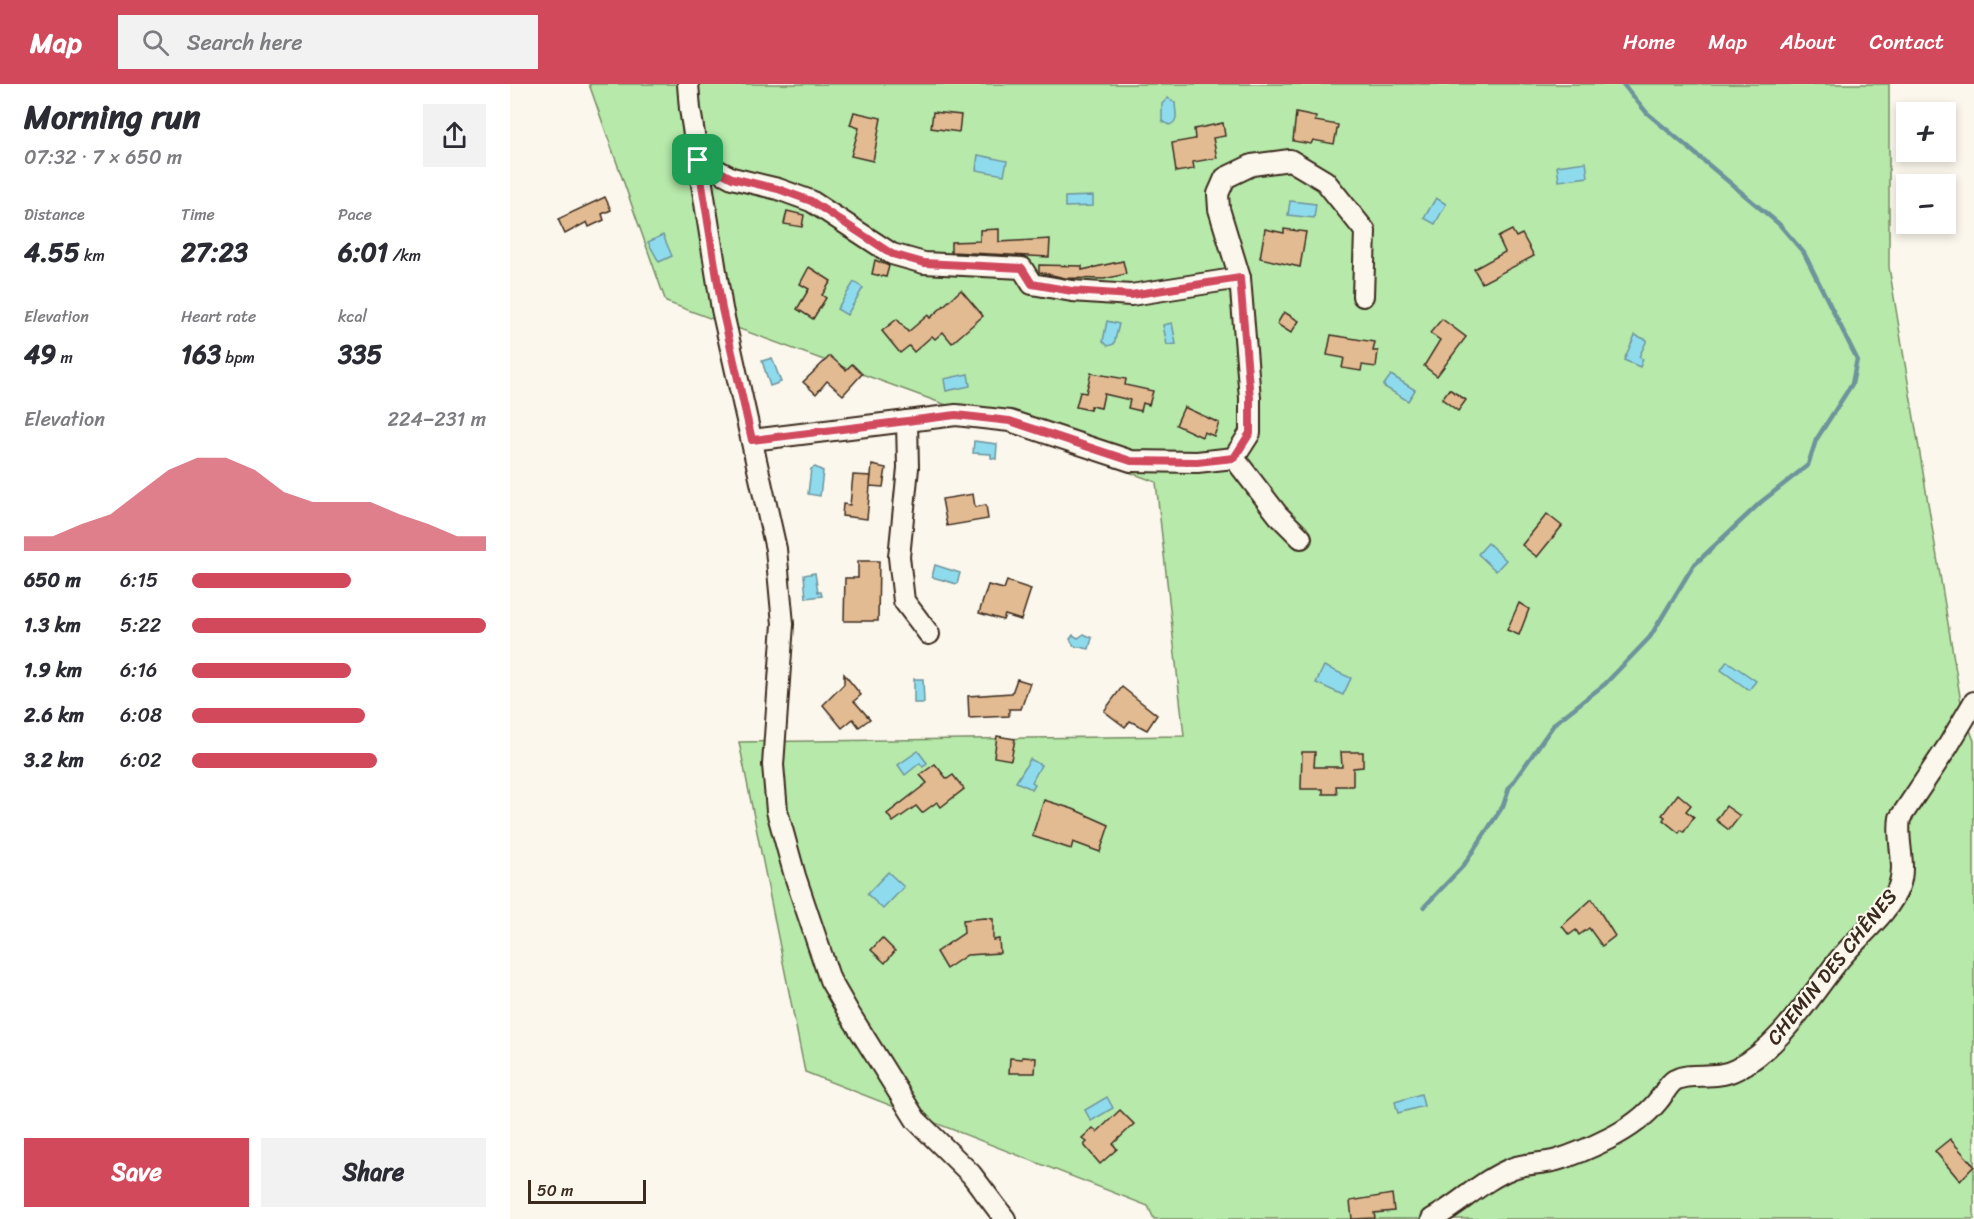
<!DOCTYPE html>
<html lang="en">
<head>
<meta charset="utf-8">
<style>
  body { margin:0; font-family:Sriracha,sans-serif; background:#f2f2f3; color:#2b2b33; height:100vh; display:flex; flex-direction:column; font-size:22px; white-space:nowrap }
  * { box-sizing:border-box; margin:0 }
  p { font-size:20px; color:#7c7c81 }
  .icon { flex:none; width:33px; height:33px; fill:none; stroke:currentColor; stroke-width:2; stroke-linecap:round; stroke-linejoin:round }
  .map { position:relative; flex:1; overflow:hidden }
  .side { display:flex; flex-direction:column; background:#fff; width:510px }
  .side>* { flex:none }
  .tools { position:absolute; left:1386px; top:18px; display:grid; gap:12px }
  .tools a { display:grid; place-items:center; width:60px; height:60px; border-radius:0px; background:#fff; box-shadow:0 3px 9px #0003; font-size:30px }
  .scale { position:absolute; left:18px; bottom:15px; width:118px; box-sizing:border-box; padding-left:6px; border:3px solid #3b2a1e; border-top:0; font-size:16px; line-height:21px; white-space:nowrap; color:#3b2a1e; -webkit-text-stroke:4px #fbf7ec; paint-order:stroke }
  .pin { position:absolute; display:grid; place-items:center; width:51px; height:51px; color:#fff; margin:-26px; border-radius:12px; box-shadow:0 3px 9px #0006 }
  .round { display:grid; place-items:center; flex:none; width:63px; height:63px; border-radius:0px; background:#f2f2f3 }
  .summary { display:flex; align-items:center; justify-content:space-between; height:102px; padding:0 24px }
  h1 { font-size:33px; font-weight:700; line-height:45px }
  .metrics { display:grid; grid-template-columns:repeat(3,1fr); gap:9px; height:102px; padding:6px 24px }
  .metrics div { display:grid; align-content:center }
  .metrics b { font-size:26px; font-weight:700 }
  .metrics small { font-size:16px; font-weight:400 }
  .metrics p { font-size:16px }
  .chart { height:168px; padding:12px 24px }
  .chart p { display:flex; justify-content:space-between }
  .chart svg { width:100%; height:108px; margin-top:6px; fill:#d1495b; opacity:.7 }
  .primary-button { display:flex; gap:12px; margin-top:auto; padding:12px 24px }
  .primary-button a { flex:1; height:69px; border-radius:0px; background:#d1495b; color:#fff; font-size:24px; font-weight:700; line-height:69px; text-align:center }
  .primary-button a+a { background:#f2f2f3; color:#2b2b33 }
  ul { padding:0 24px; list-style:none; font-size:20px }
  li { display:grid; grid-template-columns:96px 72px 1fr; align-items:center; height:45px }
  li i { height:15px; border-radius:8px; background:#d1495b }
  header { display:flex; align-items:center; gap:36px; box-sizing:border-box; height:84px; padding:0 30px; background:#d1495b; color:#fff }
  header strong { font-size:28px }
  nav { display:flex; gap:33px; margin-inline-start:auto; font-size:21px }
  .search { width:420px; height:54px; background:#f2f2f3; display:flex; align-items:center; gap:15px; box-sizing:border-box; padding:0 21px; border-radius:0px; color:#7c7c81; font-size:22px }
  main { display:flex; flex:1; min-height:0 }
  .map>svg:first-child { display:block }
  .green { fill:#b6e9aa; stroke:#788a64; stroke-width:1.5 }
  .water { fill:#8fdbee; stroke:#6d949b; stroke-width:1.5 }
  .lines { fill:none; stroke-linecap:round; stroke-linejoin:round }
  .stream { stroke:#6d949b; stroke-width:4.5 }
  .building { fill:#e2bb92; stroke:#3b2a1e; stroke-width:1.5 }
  .minor-casing { stroke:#3b2a1e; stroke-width:24 }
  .minor { stroke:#fbf7ec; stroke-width:20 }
  .route-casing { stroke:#fff; stroke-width:12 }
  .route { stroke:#d1495b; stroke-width:8 }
  .labels { text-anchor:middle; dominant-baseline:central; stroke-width:4.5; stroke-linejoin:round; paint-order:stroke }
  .street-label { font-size:20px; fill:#3b2a1e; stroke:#fbf7ec }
</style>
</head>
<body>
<header>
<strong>Map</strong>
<div class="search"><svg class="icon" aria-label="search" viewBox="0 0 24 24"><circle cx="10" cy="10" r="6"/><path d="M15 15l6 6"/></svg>Search here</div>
<nav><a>Home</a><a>Map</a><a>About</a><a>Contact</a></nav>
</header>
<main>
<section class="side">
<div class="summary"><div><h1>Morning run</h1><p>07:32 · 7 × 650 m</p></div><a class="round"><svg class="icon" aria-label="share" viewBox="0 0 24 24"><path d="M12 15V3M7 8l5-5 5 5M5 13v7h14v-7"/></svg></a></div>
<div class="metrics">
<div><p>Distance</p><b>4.55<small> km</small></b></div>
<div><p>Time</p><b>27:23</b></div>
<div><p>Pace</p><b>6:01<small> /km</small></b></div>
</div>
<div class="metrics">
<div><p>Elevation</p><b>49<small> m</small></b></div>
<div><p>Heart rate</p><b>163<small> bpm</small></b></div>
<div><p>kcal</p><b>335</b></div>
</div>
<div class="chart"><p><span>Elevation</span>224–231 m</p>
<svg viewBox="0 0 160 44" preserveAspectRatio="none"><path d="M0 44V38L10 38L20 33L30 29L40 20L50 11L60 6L70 6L80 11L90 20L100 24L110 24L120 24L130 29L140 33L150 38L160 38V44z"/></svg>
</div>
<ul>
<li><b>650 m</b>6:15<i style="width:54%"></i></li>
<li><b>1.3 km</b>5:22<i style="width:100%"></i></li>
<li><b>1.9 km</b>6:16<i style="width:54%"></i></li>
<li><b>2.6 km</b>6:08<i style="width:59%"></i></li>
<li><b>3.2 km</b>6:02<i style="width:63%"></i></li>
</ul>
<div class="primary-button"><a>Save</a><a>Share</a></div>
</section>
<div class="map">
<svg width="1464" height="1135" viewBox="0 0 1464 1135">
  <rect width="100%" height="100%" fill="#fbf7ec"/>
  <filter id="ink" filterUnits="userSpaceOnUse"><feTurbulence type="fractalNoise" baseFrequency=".0167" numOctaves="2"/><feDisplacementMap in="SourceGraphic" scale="12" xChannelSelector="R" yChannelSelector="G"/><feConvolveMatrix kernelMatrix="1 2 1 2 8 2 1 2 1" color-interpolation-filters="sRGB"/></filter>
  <g filter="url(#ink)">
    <path class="green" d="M79,0h1300v183l73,441 12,33v478h-820l-6,-13 -343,-134 -66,-330 445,-6 -28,-254 -490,-180z"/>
    <g class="water">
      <path d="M658,14l7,5c0,8 5,19 -6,22l-7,-4v-17z"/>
      <path d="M468,71l29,6 -3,14 -28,-5z"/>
      <path d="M1076,78l2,15 -29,4 -2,-15z"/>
      <path d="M583,112v10l-28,1v-10z"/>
      <path d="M926,114l10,6 -11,20 -11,-6z"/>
      <path d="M780,117l26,3 -2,14 -26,-3z"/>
      <path d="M153,151l9,21 -13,6 -11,-20z"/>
      <path d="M344,198l9,6 -16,27 -10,-6z"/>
      <path d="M597,237l12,3 -5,20 -6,2 -5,-5z"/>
      <path d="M662,239l4,21 -9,1 -4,-20z"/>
      <path d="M1125,251l12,5 -8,17 4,2 -3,8 -16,-7z"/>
      <path d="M262,274l9,24 -11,4 -8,-25z"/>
      <path d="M458,290l2,12 -24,5 -2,-12z"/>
      <path d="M881,291l24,15 -7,11 -25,-15z"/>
      <path d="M464,357l23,3 -1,15 -5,-1v-4l-18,-1z"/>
      <path d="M305,383l8,4 -3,25 -12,-2 3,-25z"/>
      <path d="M978,459l18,17 -10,11 -18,-17z"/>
      <path d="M425,481l25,8 -3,11 -25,-7z"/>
      <path d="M305,489l3,19h3l1,4 -16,2 -2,-23z"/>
      <path d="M574,550l8,4 -3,11 -15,-3 -4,-7 3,-4 5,3z"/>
      <path d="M1217,577l29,20 -7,9 -28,-20z"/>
      <path d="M814,582l27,12 -8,17 -27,-12z"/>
      <path d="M404,595h9l1,24h-10z"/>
      <path d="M408,667l9,12 -4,4 -3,-4 -15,12 -7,-10z"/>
      <path d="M520,675l11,6 -9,17 3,2 -3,5 -16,-7z"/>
      <path d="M378,788l16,15 -21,22 -16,-15z"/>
      <path d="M911,1010l3,12 -26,7 -3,-11z"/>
      <path d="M597,1013l6,11 -22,13 -6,-11z"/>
    </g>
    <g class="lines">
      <path class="stream" d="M914,823l40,-42 39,-59 6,-18 46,-65 50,-39 45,-47 43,-71 68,-64 47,-37 8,-25 36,-56 5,-25 -53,-106 -25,-29 -132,-111 -24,-29"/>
    </g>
    <g class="building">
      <path d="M344,28l27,6 -8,43 -22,-5 8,-28 -9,-3z"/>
      <path d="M423,28l28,3 -2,17 -28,-4z"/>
      <path d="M786,29l20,4 -1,4 23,4 -4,19 -21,-4 -2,4 -18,-3z"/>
      <path d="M713,39l2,13 -12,2 4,20 -24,4 1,7 -18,3 -4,-29 23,-4 -1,-10z"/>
      <path d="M95,113l6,13 -9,4 2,6 -15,7 -2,-5 -22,12 -7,-15z"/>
      <path d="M277,127l17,4 -2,12 -18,-3z"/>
      <path d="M489,145v13l51,-3 -1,18 -98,-5v-10l29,-1v-11z"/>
      <path d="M755,145l19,4v-4l22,3 -6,35 -40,-9z"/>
      <path d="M1002,146l4,7 6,-3 12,22 -52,27 -8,-14 31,-17 -7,-15z"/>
      <path d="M365,176l14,6 -3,11 -14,-3z"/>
      <path d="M613,177l3,13 -22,5 -39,-1 -26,-6v-7l43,1v4z"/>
      <path d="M299,183l22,14 -9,14 4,3 -13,21 -16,-10 12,-20 -9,-5z"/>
      <path d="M451,206l22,26 -31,27 -9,-11 -8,7 -3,-3 -18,16 -5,-6 -9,7 -18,-22 15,-12 11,13 20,-17 2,3z"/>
      <path d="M774,228l15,9 -8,12 -14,-9z"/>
      <path d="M932,235l24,18 -29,39 -13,-10 16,-26 -10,-7z"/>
      <path d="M821,251l44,7 -2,9h5l-2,16 -14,-2 -1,6 -19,-3 2,-10 -17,-3z"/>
      <path d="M320,272l16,14 6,-6 10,10 -19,21 -16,-14 -11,13 -13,-12z"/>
      <path d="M581,289l35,6 -1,6 28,6 -4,14 -6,-2 -2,8 -13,-3 2,-8 -26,-6 -3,14 -10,-2 -1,4 -14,-3 4,-15 6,1z"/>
      <path d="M939,305l17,11 -8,11 -16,-12z"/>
      <path d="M674,323l35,16 -5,13 -10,-4 -2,5 -26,-12z"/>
      <path d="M362,381l14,3 -3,19 -13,-1 -3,33 -25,-3 1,-12 7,1 3,-30 18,1 -1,9z"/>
      <path d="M463,410l2,13 11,-2 2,14 -41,7 -5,-27z"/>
      <path d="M1037,430l15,12 -25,31 -15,-12z"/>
      <path d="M348,477h21l-1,60h-34l1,-43h13z"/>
      <path d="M497,497l24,8 -10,31 -16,-5 -2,5 -24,-7 9,-28 16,4z"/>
      <path d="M1009,519l10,6 -10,26 -12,-5z"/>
      <path d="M334,590l17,21 -7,6 16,18 -11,8 -6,-8 -11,9 -19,-23 21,-21z"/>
      <path d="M507,595l13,4 -9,26h-12v7l-40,2 -1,-22 44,-3z"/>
      <path d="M612,603l35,28 -10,15 -17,-9 -5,6 -21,-16z"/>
      <path d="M487,652l18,3 -4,21 -17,-3z"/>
      <path d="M792,668h13l-1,15h28l-1,-15h22v15l-10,1v18h-17l1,8h-14v-5h-22z"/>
      <path d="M425,680l12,15 6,-4 11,14 -23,18 -4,-5 -15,11 -6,-7 -23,16 -6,-8 40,-31 -7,-8z"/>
      <path d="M1168,710l13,11 -5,6 8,6 -10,15 -3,-2 -2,3 -16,-13 2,-3 -3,-2z"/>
      <path d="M534,716l29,9 36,16 -9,27 -27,-10 -2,7 -39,-13z"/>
      <path d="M1216,722l14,10 -11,14 -13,-10z"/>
      <path d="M1082,815l23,37 -13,10 -13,-18 -10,7 -3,-5 -7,5 -7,-9z"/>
      <path d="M475,834l8,1v21l6,-1 1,14 -33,2 -21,14 -10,-17 28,-19 -1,-13z"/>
      <path d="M372,854l13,13 -10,12 -14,-13z"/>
      <path d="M512,973l14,1 -1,15h-26l1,-15 12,1z"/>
      <path d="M610,1026l14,14 -21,20 4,5 -17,15 -16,-19 3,-3 -5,-4 11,-10 4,4z"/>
      <path d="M1440,1055l24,27 -14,15 -25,-30z"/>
      <path d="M882,1110l2,17 -20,2 1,5 -23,1 -2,-18z"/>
    </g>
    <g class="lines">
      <g class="minor-casing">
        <g id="minor">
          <path d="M178,0l2,25 32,200 54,240 7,75 -10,141 4,46 18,65 35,104 19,33 67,107 55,54 34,45"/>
          <path d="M188,76l34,18 46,11 33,12 81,53 32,9 98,5 10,16 40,7 59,4 109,-17"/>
          <path d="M397,337l1,47 -9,89 5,44 25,33"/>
          <path d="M242,356l204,-25 54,6 121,40 66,1 37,-4 16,-25v-35l-10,-120 -21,-69 -1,-15 7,-16 27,-13 38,-5 35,21 40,50 -2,65"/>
          <path d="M724,374l44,57 23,23"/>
          <path d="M922,1135c28,-15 50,-39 81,-51 14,-5 30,-4 44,-8 17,-5 35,-13 51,-21 18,-9 37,-22 50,-38 6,-7 10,-17 17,-21 17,-9 40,1 62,-11 42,-21 73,-73 102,-109 18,-23 50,-46 60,-74 8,-21 -3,-46 1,-68l48,-72 26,-44"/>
        </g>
      </g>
      <use href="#minor" class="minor"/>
    </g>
  </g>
  <g class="lines" filter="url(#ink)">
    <g class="route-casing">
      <path id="route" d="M188,76l34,18 46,11 33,12 81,53 32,9 98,5 10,16 40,7 59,4 109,-17 10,120v35l-16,25 -37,4 -66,-1 -121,-40 -54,-6 -204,25 -30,-131z"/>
    </g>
    <use href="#route" class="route"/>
  </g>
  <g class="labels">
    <g class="street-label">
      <text transform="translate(1322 883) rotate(-51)">CHEMIN DES CHÊNES</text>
    </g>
  </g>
</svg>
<div class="tools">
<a>+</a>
<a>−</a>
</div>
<div class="scale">50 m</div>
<div class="pin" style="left:188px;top:76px;background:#1e9e55"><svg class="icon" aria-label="arrive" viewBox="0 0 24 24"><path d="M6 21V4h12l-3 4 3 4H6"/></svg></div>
</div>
</main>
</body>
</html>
